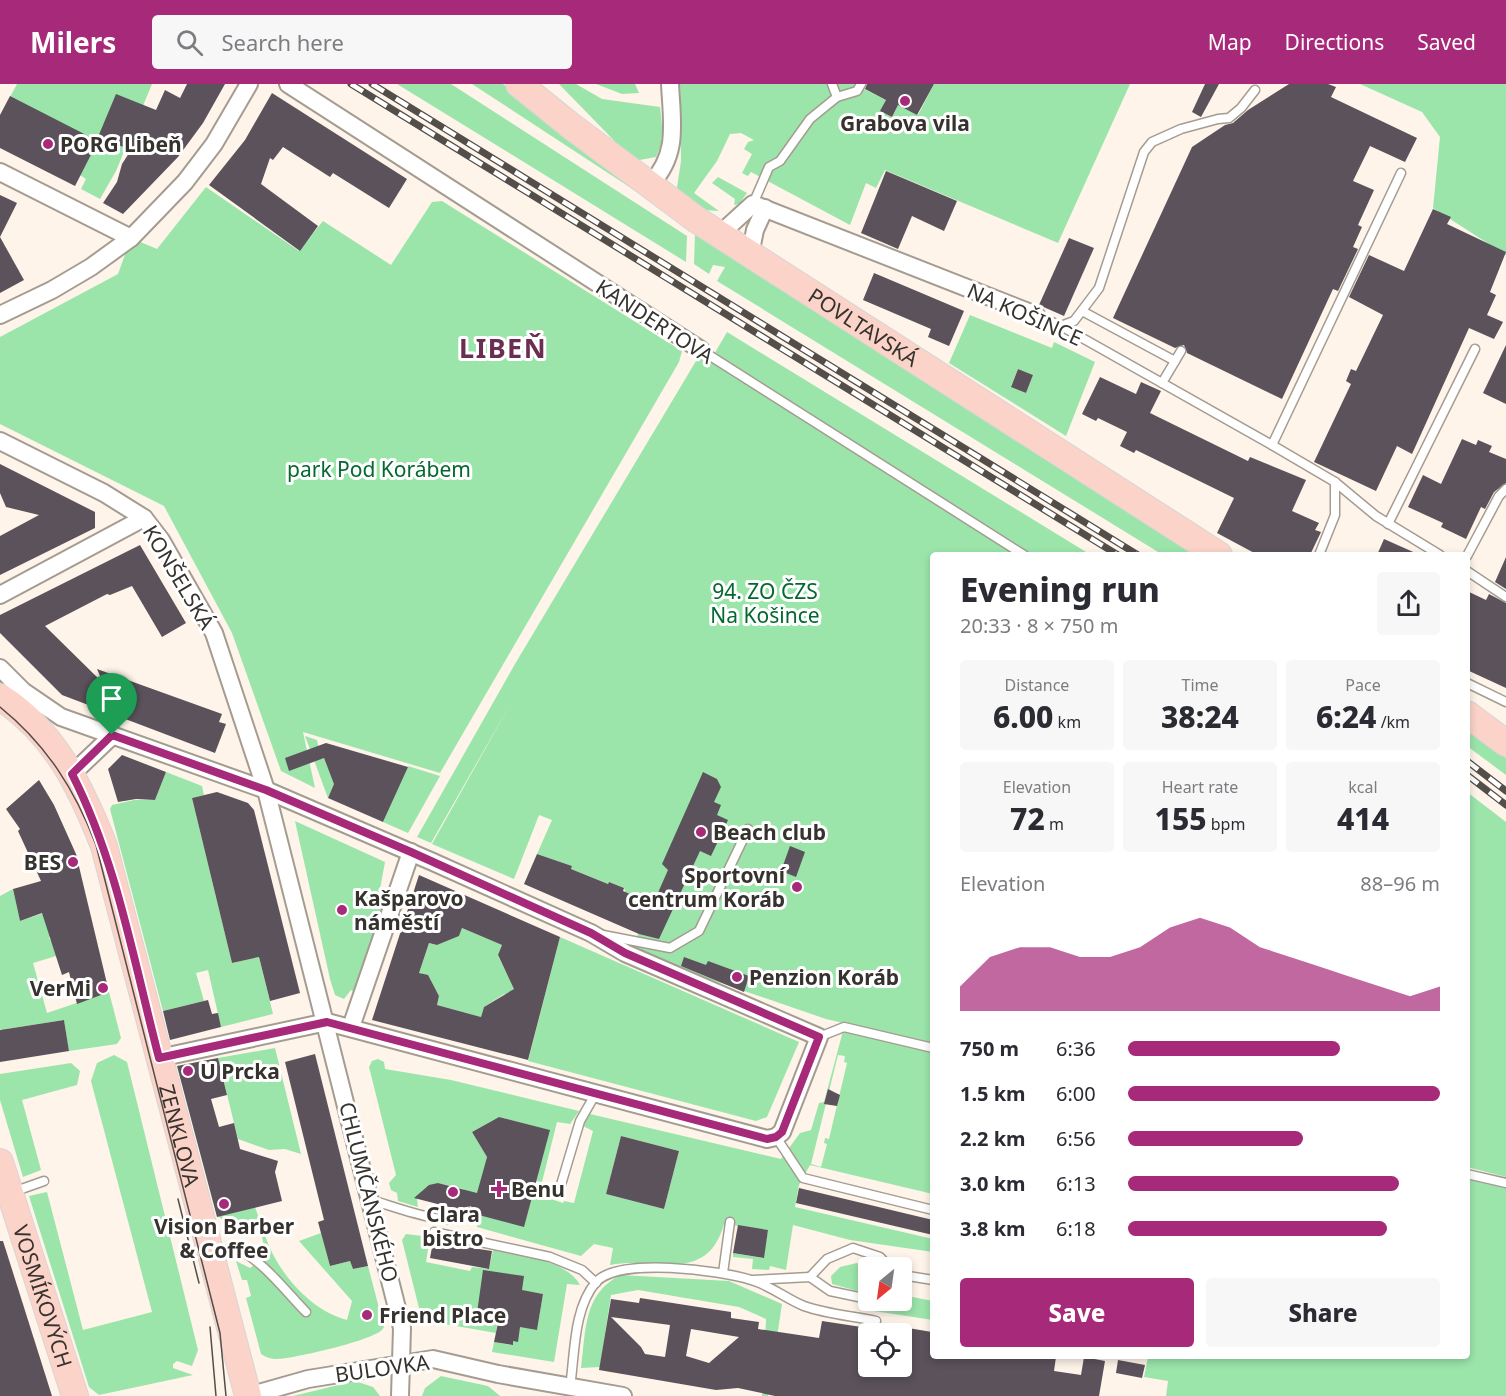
<!DOCTYPE html>
<html lang="en">
<head>
<meta charset="utf-8">
<style>
  body { margin:0; font-family:"Noto Sans",sans-serif; background:#f7f7f7; color:#2b2b33; height:100vh; display:flex; flex-direction:column; font-size:22px; white-space:nowrap }
  * { box-sizing:border-box; margin:0 }
  p { font-size:20px; color:#7c7c81 }
  .icon { flex:none; width:33px; height:33px; fill:none; stroke:currentColor; stroke-width:2; stroke-linecap:round; stroke-linejoin:round }
  .map { position:relative; flex:1; overflow:hidden }
  .drawer { position:absolute; left:930px; top:468px; width:540px; height:807px; display:flex; flex-direction:column; background:#fff; border-radius:6px; box-shadow:0 3px 9px #0003 }
  .drawer>* { flex:none }
  .needle { width:39px; rotate:209deg }
  .fabs { position:absolute; left:858px; top:1173px; display:grid; gap:12px }
  .fabs a { display:grid; place-items:center; width:54px; height:54px; border-radius:6px; background:#fff; box-shadow:0 3px 9px #0003; font-size:30px }
  .pin { position:absolute; display:grid; place-items:center; width:51px; height:51px; color:#fff; margin:-62px -26px; border-radius:50% 50% 50% 0; rotate:-45deg; box-shadow:0 0 6px #0007 }
  .pin .icon { rotate:45deg }
  .round { display:grid; place-items:center; flex:none; width:63px; height:63px; border-radius:6px; background:#f7f7f7 }
  .summary { display:flex; align-items:center; justify-content:space-between; height:102px; padding:0 30px }
  h1 { font-size:33px; font-weight:800; line-height:45px }
  .figures { display:grid; grid-template-columns:repeat(3,1fr); gap:9px; height:102px; padding:6px 30px }
  .figures div { display:grid; align-content:center; border-radius:6px; background:#f7f7f7; text-align:center }
  .figures b { font-size:30px; font-weight:800 }
  .figures small { font-size:16px; font-weight:400 }
  .figures p { font-size:16px }
  .chart { height:168px; padding:12px 30px }
  .chart p { display:flex; justify-content:space-between }
  .chart svg { width:100%; height:108px; margin-top:6px; fill:#a72979; opacity:.7 }
  .cta { display:flex; gap:12px; margin-top:auto; padding:12px 30px }
  .cta a { flex:1; height:69px; border-radius:6px; background:#a72979; color:#fff; font-size:24px; font-weight:800; line-height:69px; text-align:center }
  .cta a+a { background:#f7f7f7; color:#2b2b33 }
  ul { padding:0 30px; list-style:none; font-size:20px }
  li { display:grid; grid-template-columns:96px 72px 1fr; align-items:center; height:45px }
  li i { height:15px; border-radius:8px; background:#a72979 }
  header { display:flex; align-items:center; gap:36px; box-sizing:border-box; height:84px; padding:0 30px; background:#a72979; color:#fff }
  header strong { font-size:28px }
  nav { display:flex; gap:33px; margin-inline-start:auto; font-size:21px }
  .search { width:420px; height:54px; background:#f7f7f7; display:flex; align-items:center; gap:15px; box-sizing:border-box; padding:0 21px; border-radius:6px; color:#7c7c81; font-size:22px }
  .map>svg:first-child { display:block }
  .green { fill:#9be5ab; fill-rule:evenodd }
  .building { fill:#5b525c; fill-rule:evenodd }
  .lines { fill:none; stroke-linecap:round; stroke-linejoin:round }
  .lane-casing { stroke:#a59c91; stroke-width:11 }
  .street-casing { stroke:#a59c91; stroke-width:20 }
  .primary-casing { stroke:#d7d6d5; stroke-width:28 }
  .lane { stroke:#fff; stroke-width:8 }
  .street { stroke:#fff; stroke-width:16 }
  .primary { stroke:#fbd3c8; stroke-width:26 }
  .tram { stroke:#534e49; stroke-width:1.5 }
  .rail-casing { stroke:#534e49; stroke-width:7 }
  .rail { stroke:#fff; stroke-width:4.5; stroke-dasharray:14; stroke-linecap:butt }
  .route-casing { stroke:#fff; stroke-width:12 }
  .route { stroke:#a72979; stroke-width:8 }
  .poi-dot { fill:#a72979; stroke:#fff; stroke-width:2 }
  .labels { text-anchor:middle; dominant-baseline:central; stroke-width:6; stroke-linejoin:round; paint-order:stroke }
  .poi-label { font-size:21px; font-weight:bold; fill:#36322e; stroke:#fff; text-anchor:start }
  .street-label { font-size:21px; fill:#36322e; stroke:#fff }
  .park-label { font-size:21px; fill:#05682f; stroke:#fff }
  .district-label { font-size:27px; font-weight:bold; letter-spacing:1.5px; fill:#6c2d52; stroke:#fff }
</style>
</head>
<body>
<header>
<strong>Milers</strong>
<div class="search"><svg class="icon" aria-label="search" viewBox="0 0 24 24"><circle cx="10" cy="10" r="6"/><path d="M15 15l6 6"/></svg>Search here</div>
<nav><a>Map</a><a>Directions</a><a>Saved</a></nav>
</header>
<div class="map">
<svg width="1506" height="1312" viewBox="0 0 1506 1312">
  <rect width="100%" height="100%" fill="#fef4e9"/>
  <g class="green">
    <path d="M17,0h135l-36,87 -16,28 -19,-10 5,-10 -6,-4 -70,-78z"/>
    <path d="M397,0h54l236,152 -1,26z"/>
    <path d="M472,0h31l135,105 -1,3z"/>
    <path d="M559,0h17l26,15 58,8c2,19 5,33 -4,50l-22,4z"/>
    <path d="M596,0h39l4,9 -17,1z"/>
    <path d="M680,0h186l-2,5 22,11 -5,11 11,6 6,-12 20,10 16,-31h196l-72,159 -173,-73 -9,18 -10,-5 -16,42 -99,-53 -3,4 -6,-3 10,-19 -8,-5 4,-7 6,-2 -13,-7 -11,1 -13,27 -23,32 25,18 -16,-1 -27,-16 5,-33z"/>
    <path d="M1360,0h146v171l-73,-47 7,-71 -18,-25z"/>
    <path d="M718,93l29,16 -8,11 -5,1 1,-6 -23,-16z"/>
    <path d="M206,103l93,64 24,-30 68,44 41,-63 10,-1 240,150 -3,11 -239,411 -137,-41 12,56 -34,-17 -49,-138 -68,-127 -164,-82v-87l118,-63 13,-36 26,11z"/>
    <path d="M695,149l35,24 465,298h-32l-446,-274 8,-14 -12,-2 -4,9 -15,-10z"/>
    <path d="M970,231l82,33 2,-6 41,20 -29,74 -117,-73zM1018,285l15,6 -7,18 -15,-7z"/>
    <path d="M727,248l364,223h-158v489l-107,-25 -190,-65 -3,-6 6,-17 -15,-43 -15,-6 -1,2 -37,-15 1,-3 -35,-12 15,-34 -13,-5 -25,64 -82,-35 80,-143 -81,142 -14,-6 98,-173 184,-308 10,7z"/>
    <path d="M1467,645l39,29v17l-39,-29z"/>
    <path d="M305,652l12,4 4,19 3,-1 8,20 4,2 -8,18z"/>
    <path d="M408,682l32,10 -32,57 -25,-11z"/>
    <path d="M166,688l36,14 2,9 -12,3 40,165 27,-6 14,57 -52,13 -13,-57 -12,3 8,28 -41,10 -53,-202 2,-4 22,-5h21z"/>
    <path d="M1467,708l39,30v355l-39,-10z"/>
    <path d="M295,737l90,41 -5,27 1,22 -27,81 -3,-2 -7,9 -9,-4 -5,-16z"/>
    <path d="M13,805l7,32 27,-9 5,24 -3,1 1,3 7,-2 -1,18 -23,7 14,50 62,-21 12,46 -4,6 -48,7 -5,-31 -58,9v2l-6,-2v-133z"/>
    <path d="M462,844l40,17 -4,11 10,20 11,3 -5,18 -10,-3 -20,13 -3,10 -44,-12 2,-9 -11,-20 -9,-3 10,-30 8,2 22,-9z"/>
    <path d="M560,853l239,105 -32,75 -11,4 -228,-60z"/>
    <path d="M843,947l90,21v142l-123,-29 -11,20 -4,22 138,32v13l-83,-12 -57,-15 -7,45 -16,-4 -1,4 -17,-1 1,-10 -20,-2v-4l30,5 5,-28 -44,-6c-17,61 -68,32 -114,41l3,-17 -19,-4 -13,12 -104,-29 3,-12 53,-22 30,10 1,-2 10,2 19,-72 -10,-5 7,-12 191,45 19,-26 11,-3 8,-27 5,-1zM838,971l7,1 -1,6 3,1 -18,76 -4,-1 -1,5 3,1 -6,23 -10,-3zM621,1052l58,15 -15,58 -58,-15z"/>
    <path d="M275,964l26,106 -16,-5 -16,1 -31,-11 -20,-81z"/>
    <path d="M114,971l13,7 71,288 -6,16 -15,-5 -4,3v4l20,7 -94,20 -10,-8 -60,-191 18,-4 36,138 69,-18 -61,-231 6,-18z"/>
    <path d="M378,975l6,3 1,7 66,11 128,31 -9,13 -13,-2 -15,60 -6,-1 13,-51 -50,-13 -27,15 15,25 -11,42 -13,-10 -25,-6 -21,16 1,8 -20,-6 -1,-8 -6,-3 -2,-7 7,-8 -27,-108 3,-6z"/>
    <path d="M71,979l9,8 -3,14 -55,15 19,70 -18,7 -23,-77v-26z"/>
    <path d="M1467,1095l39,9v208h-340l2,-15 -24,-4 4,-20 -3,-1h322z"/>
    <path d="M255,1123c6,17 12,37 21,53 16,27 41,52 71,60l5,-19 -53,-60 22,-8 9,33 20,-5 3,8 15,-3 16,61 -2,3c-12,11 -86,28 -104,29 -7,0 -11,-1 -17,-5l-15,-56 5,-2 -4,-16h-5l-6,-19 14,7 16,-12 -5,-24 -22,2 -21,-18z"/>
    <path d="M406,1150l24,3 -4,25 44,9 2,-4 17,2 4,-19c26,6 73,9 87,35l-13,-1 -13,78 -62,-10 2,-10 18,3 1,-4h5v-19l19,7 6,-35 -61,-10 -6,36 17,3 5,-4 -2,14 -74,-13 -20,-80z"/>
    <path d="M857,1179l15,4 -4,1v21l-3,4 -33,-9 -1,-8 9,-9z"/>
    <path d="M621,1191l108,6 53,23 -14,92h-6l4,-77 -27,-12 -101,-17 -27,5 -11,72 -19,1c5,-37 2,-75 40,-93z"/>
    <path d="M902,1211l31,6v19l-59,-9 16,-10 12,-1z"/>
    <path d="M441,1292l47,10 12,10h-78l3,-8z"/>
    <path d="M355,1297l18,6 7,9h-87z"/>
  </g>
  <g class="building">
    <path d="M187,0h38l-22,39 -25,34 -55,57 -20,-11 14,-21 5,-18 9,-14 -33,-13 18,-43 40,16 9,-20 15,8z"/>
    <path d="M867,0h67l-17,31 -19,-10 -6,12 -12,-6 6,-11 -21,-11z"/>
    <path d="M1205,0h14l-18,33 -9,-5z"/>
    <path d="M1289,0h39l8,3 -5,10 86,41 -12,24 -35,-16 -17,35 21,9 -16,35 4,2 -9,20 5,2 -20,42 -5,-2 -51,110 -95,-46 -3,-8 -9,3 -62,-30 79,-171 33,-22 8,-2 15,-13z"/>
    <path d="M272,9l135,86 -18,29 -56,-35 -3,4 -47,-30 -10,13 -3,-2 -9,26 57,42 -18,25 -91,-66 36,-45z"/>
    <path d="M10,12l88,45 -23,45 -75,-38v-33z"/>
    <path d="M886,87l71,30 -13,30 -32,-15 -14,33 -37,-16z"/>
    <path d="M0,111l17,8 -17,34z"/>
    <path d="M1433,125l18,8 -4,7 59,28 -16,40 6,3 -9,20 16,7 -9,17 -25,-11 -57,126 -15,-8 -21,45 -62,-29 37,-78 -5,-3 5,-12 5,2 27,-56 -34,-18 20,-42 35,16z"/>
    <path d="M0,153l24,43 -24,13z"/>
    <path d="M1069,154l25,10 -30,68 -25,-11z"/>
    <path d="M874,189l90,38 -15,35 -21,-9 3,-8 -68,-29z"/>
    <path d="M1506,261v59l-23,-11z"/>
    <path d="M1018,285l15,6 -7,18 -15,-6z"/>
    <path d="M1100,293l36,17 5,-12 20,9 -11,22 98,48 2,-4 56,23 -14,31 27,12 -4,7 6,2 -11,23h-52l-41,-22 17,-35 -98,-48 -2,3 -14,-7 7,-14 -29,-14 -2,3 -14,-7z"/>
    <path d="M1462,355l14,6 2,-5 14,6 -3,6 17,7v24l-12,9 -9,17 -4,-2 -15,32 -25,-12 2,-4 -35,-16 15,-32 18,9z"/>
    <path d="M0,380l95,48v16l-95,47v-39l39,-21 -33,-8 -6,-14z"/>
    <path d="M1384,455l36,16h-43z"/>
    <path d="M140,461l46,78 -24,14 -30,-51 -22,9 -3,-1 -62,32 58,57 -6,-14 125,45 -3,8 7,2 -11,29 -153,-58 -62,-62v-18z"/>
    <path d="M1506,473v32l-11,-7z"/>
    <path d="M1467,507l19,9 3,-6 17,9v85l-39,-18z"/>
    <path d="M326,659l82,24 -25,55 -55,-24 6,-14 -10,-26 -35,13 -4,-13z"/>
    <path d="M122,671l44,17 -11,28 -19,-1 -18,3 -10,-33z"/>
    <path d="M703,688l14,7 4,8 -7,15 7,3 -4,10 11,5 -17,36 -11,-5 -41,88 -20,-5 -115,-50 13,-30 35,12 -1,3 37,15 1,-2 15,6 -1,3 30,13 15,-34 -6,-6z"/>
    <path d="M39,696l15,25 22,49 33,138 -32,12 -8,-32 -7,3 -20,-62 -22,8 -7,-32 28,-8 -23,-50 2,-2 -14,-20z"/>
    <path d="M217,708l31,11 6,7 46,183 -30,8 -11,-44 -27,6 -40,-165z"/>
    <path d="M790,762l15,6 -9,25 -15,-6z"/>
    <path d="M419,791l141,62 -32,123 -156,-40zM462,844l40,17 -4,10 16,34 -30,18 -3,10 -44,-12 2,-9 -11,-21 -9,-2 10,-30 8,2 22,-9z"/>
    <path d="M684,873l22,8 2,-4 41,15 -5,16 -63,-26z"/>
    <path d="M208,916l4,14 6,-1 3,14 -51,13 -7,-29z"/>
    <path d="M64,936l5,31 -69,11v-32z"/>
    <path d="M315,970l53,212 -15,3 -3,-8 -20,5 -12,-44 6,-2 -39,-158z"/>
    <path d="M218,974l9,37 -16,4 8,28 15,-4 6,26 38,12 -3,11 7,29 -65,16 -40,-151z"/>
    <path d="M828,1005l12,6 -3,11 -13,-2z"/>
    <path d="M499,1033l51,13 -26,97 -49,-13 -4,-8 -10,4 -47,-12 15,-13 9,-2 39,10 10,-36 -15,-25z"/>
    <path d="M621,1052l58,15 -15,58 -58,-15z"/>
    <path d="M799,1104l134,32v15l-137,-32z"/>
    <path d="M738,1141l30,5 -4,28 -31,-5z"/>
    <path d="M0,1157h3l49,155h-52z"/>
    <path d="M433,1158l59,9 -3,18 -59,-11z"/>
    <path d="M483,1186l41,6 -2,14 21,4 -6,36 -17,-3 -2,15 -5,-1v4l-19,-3 4,-19 -22,-3z"/>
    <path d="M640,1214l91,14v6l28,4 -1,7 61,9 3,-17 46,7v38h34v-39l30,5 1,24h114l9,1 -2,14 27,4 3,-18 21,4 -6,35h-324l-37,-8 -22,2 -117,-20 12,-71 28,4zM611,1233l59,8 -5,32 -20,-3 -4,-7zM691,1245l48,8 -30,26 -23,-7z"/>
    <path d="M1118,1276l27,5 -3,13 -26,-5z"/>
  </g>
  <g class="lines">
    <g class="lane-casing">
      <g id="lane">
        <path d="M832,0l5,13"/>
        <path d="M753,120l16,-37 11,-6 30,-42 27,-22 20,-6 4,-7"/>
        <path d="M1082,227l93,50"/>
        <path d="M1036,231l25,11 211,119 129,-272"/>
        <path d="M1061,242l13,-5 25,-33 45,-136 8,-10 29,-13 37,-10 11,-1 12,-10 14,-18"/>
        <path d="M701,266l323,205"/>
        <path d="M1162,299l19,-32"/>
        <path d="M1272,361l63,37 41,34 64,39"/>
        <path d="M1388,440l87,-175"/>
        <path d="M1319,471l16,-40v-33"/>
        <path d="M1467,472l32,-60 7,-7"/>
        <path d="M1467,487l39,26"/>
        <path d="M1467,599l39,19"/>
        <path d="M603,851l67,13 29,-17 49,-102"/>
        <path d="M819,953l25,-10 89,21"/>
        <path d="M776,1053l27,41 130,32"/>
        <path d="M1467,1090l39,9"/>
        <path d="M560,1104l20,-67 16,-28"/>
        <path d="M13,1108l31,-11"/>
        <path d="M371,1116c20,5 85,32 98,12"/>
        <path d="M434,1148l116,25 32,13 14,13"/>
        <path d="M214,1169c7,-2 15,-5 23,-3 22,6 52,45 69,62"/>
        <path d="M723,1189l7,-51"/>
        <path d="M902,1191l31,5"/>
        <path d="M810,1193l17,-18 26,-11 27,9 10,11"/>
        <path d="M753,1196l57,-3 20,14 38,8"/>
        <path d="M570,1303c5,-33 3,-78 26,-105 23,-25 124,-12 155,-2 19,5 35,19 53,26 22,8 49,10 72,15"/>
      </g>
    </g>
    <g class="street-casing">
      <g id="street">
        <path d="M288,0l413,266"/>
        <path d="M0,88l131,66"/>
        <path d="M650,101c29,-31 22,-61 20,-101"/>
        <path d="M719,151l34,-31 283,111"/>
        <path d="M750,171l5,-25 10,-22"/>
        <path d="M0,231l52,-25 39,-23 40,-29 54,-56 29,-38 35,-60"/>
        <path d="M0,357l104,52 40,25 17,22 53,93 52,157 136,538 -2,68"/>
        <path d="M0,511l144,-77"/>
        <path d="M0,584l23,23 38,26 205,73 167,72 158,71 34,20 194,84 -37,95 -6,5 -9,2 -440,-117 -168,36"/>
        <path d="M72,690l41,-39"/>
        <path d="M351,943l60,-175"/>
        <path d="M248,1312l60,-17 125,-20 65,15 125,22"/>
      </g>
    </g>
    <g class="primary-casing">
      <g id="primary">
        <path id="s1" d="M519,0l52,42 126,94 522,335"/>
        <path id="s2" d="M0,613c55,35 81,91 104,149l144,550"/>
        <path d="M1467,630l39,29"/>
        <path id="s3" d="M0,1078l75,234"/>
      </g>
    </g>
    <use href="#lane" class="lane"/>
    <use href="#street" class="street"/>
    <use href="#primary" class="primary"/>
    <g class="tram">
      <path d="M0,623c47,38 75,83 96,138l124,488 6,63"/>
      <path d="M178,1115l21,84"/>
      <path d="M210,1243l6,69"/>
    </g>
    <g class="rail-casing">
      <g id="rail">
        <path d="M351,0l767,471"/>
        <path d="M372,0l766,471"/>
        <path d="M1467,677l39,30"/>
        <path d="M1467,691l39,30"/>
      </g>
    </g>
    <use href="#rail" class="rail"/>
  </g>
  <g class="lines">
    <g class="route-casing">
      <path id="route" d="M112,651l154,55 145,62 180,81 34,20 194,84 -37,95 -6,5 -9,2 -440,-117 -168,36c-25,-95 -42,-196 -87,-284z"/>
    </g>
    <use href="#route" class="route"/>
  </g>
  <g class="poi-dot">
    <circle cx="905" cy="17" r="6"/>
    <circle cx="48" cy="60" r="6"/>
    <circle cx="701" cy="748" r="6"/>
    <circle cx="73" cy="778" r="6"/>
    <circle cx="797" cy="803" r="6"/>
    <circle cx="342" cy="826" r="6"/>
    <circle cx="737" cy="893" r="6"/>
    <circle cx="103" cy="904" r="6"/>
    <circle cx="188" cy="987" r="6"/>
    <path d="M496 1096h6v6h6v6h-6v6h-6v-6h-6v-6h6z"/>
    <circle cx="453" cy="1108" r="6"/>
    <circle cx="224" cy="1120" r="6"/>
    <circle cx="367" cy="1231" r="6"/>
  </g>
  <g class="labels">
    <g class="poi-label">
      <text x="905" y="39" text-anchor="middle">Grabova vila</text>
      <text x="60" y="60">PORG Libeň</text>
      <text x="713" y="748">Beach club</text>
      <text x="61" y="778" text-anchor="end">BES</text>
      <text x="785" y="791" text-anchor="end">Sportovní<tspan x="785" dy="24">centrum Koráb</tspan></text>
      <text x="354" y="814">Kašparovo<tspan x="354" dy="24">náměstí</tspan></text>
      <text x="749" y="893">Penzion Koráb</text>
      <text x="91" y="904" text-anchor="end">VerMi</text>
      <text x="200" y="987">U Prcka</text>
      <text x="511" y="1105">Benu</text>
      <text x="453" y="1130" text-anchor="middle">Clara<tspan x="453" dy="24">bistro</tspan></text>
      <text x="224" y="1142" text-anchor="middle">Vision Barber<tspan x="224" dy="24">&amp; Coffee</tspan></text>
      <text x="379" y="1231">Friend Place</text>
    </g>
    <g class="street-label">
      <text transform="translate(1025 230) rotate(24)">NA KOŠINCE</text>
      <text transform="translate(655 237) rotate(33)">KANDERTOVA</text>
      <text stroke="none"><textPath href="#s1" startOffset="422">POVLTAVSKÁ</textPath></text>
      <text transform="translate(179 493) rotate(59)">KONŠELSKÁ</text>
      <text stroke="none"><textPath href="#s2" startOffset="484">ZENKLOVA</textPath></text>
      <text transform="translate(369 1108) rotate(76)">CHLUMČANSKÉHO</text>
      <text stroke="none"><textPath href="#s3" startOffset="141">VOSMÍKOVÝCH</textPath></text>
      <text transform="translate(382 1284) rotate(-8)">BULOVKA</text>
    </g>
    <g class="park-label">
      <text x="379" y="385">park Pod Korábem</text>
      <text x="765" y="507">94. ZO ČZS<tspan x="765" dy="24">Na Košince</tspan></text>
    </g>
    <g class="district-label">
      <text x="503" y="263">LIBEŇ</text>
    </g>
  </g>
</svg>
<div class="fabs">
<a><svg class="needle" viewBox="-14 -14 28 28"><path d="M0-13l5 13h-10z" fill="#e53935"/><path d="M0 13l5-13h-10z" fill="#7c7c81"/></svg></a>
<a><svg class="icon" aria-label="locate" viewBox="0 0 24 24"><circle cx="12" cy="12" r="6"/><path d="M12 2v4M12 18v4M2 12h4M18 12h4"/></svg></a>
</div>
<div class="pin" style="left:112px;top:651px;background:#1e9e55"><svg class="icon" aria-label="arrive" viewBox="0 0 24 24"><path d="M6 21V4h12l-3 4 3 4H6"/></svg></div>
<section class="drawer">
<div class="summary"><div><h1>Evening run</h1><p>20:33 · 8 × 750 m</p></div><a class="round"><svg class="icon" aria-label="share" viewBox="0 0 24 24"><path d="M12 15V3M7 8l5-5 5 5M5 13v7h14v-7"/></svg></a></div>
<div class="figures">
<div><p>Distance</p><b>6.00<small> km</small></b></div>
<div><p>Time</p><b>38:24</b></div>
<div><p>Pace</p><b>6:24<small> /km</small></b></div>
</div>
<div class="figures">
<div><p>Elevation</p><b>72<small> m</small></b></div>
<div><p>Heart rate</p><b>155<small> bpm</small></b></div>
<div><p>kcal</p><b>414</b></div>
</div>
<div class="chart"><p><span>Elevation</span>88–96 m</p>
<svg viewBox="0 0 160 44" preserveAspectRatio="none"><path d="M0 44V34L10 22L20 18L30 18L40 22L50 22L60 18L70 10L80 6L90 10L100 18L110 22L120 26L130 30L140 34L150 38L160 34V44z"/></svg>
</div>
<ul>
<li><b>750 m</b>6:36<i style="width:68%"></i></li>
<li><b>1.5 km</b>6:00<i style="width:100%"></i></li>
<li><b>2.2 km</b>6:56<i style="width:56%"></i></li>
<li><b>3.0 km</b>6:13<i style="width:87%"></i></li>
<li><b>3.8 km</b>6:18<i style="width:83%"></i></li>
</ul>
<div class="cta"><a>Save</a><a>Share</a></div>
</section>
</div>
</body>
</html>
